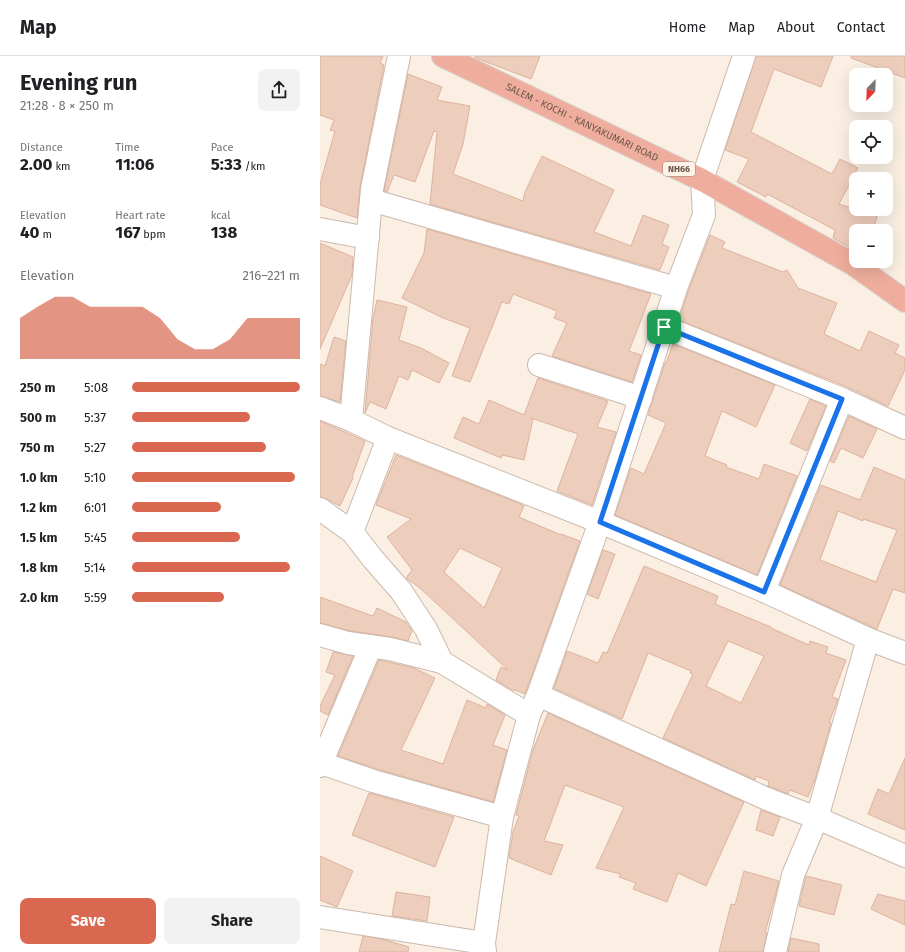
<!DOCTYPE html>
<html lang="en">
<head>
<meta charset="utf-8">
<style>
  body { margin:0; font-family:"Fira Sans",sans-serif; background:#f2f2f2; color:#202124; height:100vh; display:flex; flex-direction:column; font-size:15px; white-space:nowrap }
  * { box-sizing:border-box; margin:0 }
  p { font-size:13px; color:#757577 }
  .icon { flex:none; width:22px; height:22px; fill:none; stroke:currentColor; stroke-width:2; stroke-linecap:round; stroke-linejoin:round }
  .map { position:relative; flex:1; overflow:hidden }
  .side { display:flex; flex-direction:column; background:#fff; width:320px }
  .side>* { flex:none }
  .needle { width:26px; rotate:203deg }
  .fabs { position:absolute; left:529px; top:12px; display:grid; gap:8px }
  .fabs a { display:grid; place-items:center; width:44px; height:44px; border-radius:8px; background:#fff; box-shadow:0 4px 16px #0002; font-size:20px }
  .pin { position:absolute; display:grid; place-items:center; width:34px; height:34px; color:#fff; margin:-17px; border-radius:8px; box-shadow:0 2px 6px #0006 }
  .round { display:grid; place-items:center; flex:none; width:42px; height:42px; border-radius:8px; background:#f2f2f2 }
  .headline { display:flex; align-items:center; justify-content:space-between; height:68px; padding:0 20px }
  h1 { font-size:22px; font-weight:700; line-height:30px }
  .stats { display:grid; grid-template-columns:repeat(3,1fr); gap:6px; height:68px; padding:4px 20px }
  .stats div { display:grid; align-content:center }
  .stats b { font-size:17px; font-weight:700 }
  .stats small { font-size:11px; font-weight:400 }
  .stats p { font-size:11px }
  .chart { height:112px; padding:8px 20px }
  .chart p { display:flex; justify-content:space-between }
  .chart svg { width:100%; height:72px; margin-top:4px; fill:#da6850; opacity:.7 }
  .cta { display:flex; gap:8px; margin-top:auto; padding:8px 20px }
  .cta a { flex:1; height:46px; border-radius:8px; background:#da6850; color:#fff; font-size:16px; font-weight:700; line-height:46px; text-align:center }
  .cta a+a { background:#f2f2f2; color:#202124 }
  ul { padding:0 20px; list-style:none; font-size:13px }
  li { display:grid; grid-template-columns:64px 48px 1fr; align-items:center; height:30px }
  li i { height:10px; border-radius:5px; background:#da6850 }
  header { display:flex; align-items:center; gap:24px; box-sizing:border-box; height:56px; padding:0 20px; background:#fff; border-bottom:1px solid #e0e0e0 }
  header strong { font-size:19px }
  nav { display:flex; gap:22px; margin-inline-start:auto; font-size:14px }
  main { display:flex; flex:1; min-height:0 }
  .map>svg:first-child { display:block }
  .building { fill:#edcdbc; stroke:#deb39e; fill-rule:evenodd }
  .lines { fill:none; stroke-linecap:round; stroke-linejoin:round }
  .street-casing { stroke:#ccb9ad; stroke-width:24 }
  .highway-casing { stroke:#d7d0cd; stroke-width:24 }
  .street { stroke:#fff; stroke-width:22 }
  .highway { stroke:#efae9d; stroke-width:22 }
  .route-casing { stroke:#fff; stroke-width:8 }
  .route { stroke:#1a73e8; stroke-width:5 }
  .labels { text-anchor:middle; dominant-baseline:central; stroke-width:3.5; stroke-linejoin:round; paint-order:stroke }
  .shield { fill:#fdf3e7; stroke:#9a857a; stroke-width:1 }
  .shield-label { font-size:9px; font-weight:bold; fill:#6f564b }
  .street-label { font-size:10px; fill:#6f564b; stroke:#fdf3e7 }
</style>
</head>
<body>
<header>
<strong>Map</strong>
<nav><a>Home</a><a>Map</a><a>About</a><a>Contact</a></nav>
</header>
<main>
<section class="side">
<div class="headline"><div><h1>Evening run</h1><p>21:28 · 8 × 250 m</p></div><a class="round"><svg class="icon" aria-label="share" viewBox="0 0 24 24"><path d="M12 15V3M7 8l5-5 5 5M5 13v7h14v-7"/></svg></a></div>
<div class="stats">
<div><p>Distance</p><b>2.00<small> km</small></b></div>
<div><p>Time</p><b>11:06</b></div>
<div><p>Pace</p><b>5:33<small> /km</small></b></div>
</div>
<div class="stats">
<div><p>Elevation</p><b>40<small> m</small></b></div>
<div><p>Heart rate</p><b>167<small> bpm</small></b></div>
<div><p>kcal</p><b>138</b></div>
</div>
<div class="chart"><p><span>Elevation</span>216–221 m</p>
<svg viewBox="0 0 160 44" preserveAspectRatio="none"><path d="M0 44V19L10 12L20 6L30 6L40 12L50 12L60 12L70 12L80 19L90 32L100 38L110 38L120 32L130 19L140 19L150 19L160 19V44z"/></svg>
</div>
<ul>
<li><b>250 m</b>5:08<i style="width:100%"></i></li>
<li><b>500 m</b>5:37<i style="width:70%"></i></li>
<li><b>750 m</b>5:27<i style="width:80%"></i></li>
<li><b>1.0 km</b>5:10<i style="width:97%"></i></li>
<li><b>1.2 km</b>6:01<i style="width:53%"></i></li>
<li><b>1.5 km</b>5:45<i style="width:64%"></i></li>
<li><b>1.8 km</b>5:14<i style="width:94%"></i></li>
<li><b>2.0 km</b>5:59<i style="width:55%"></i></li>
</ul>
<div class="cta"><a>Save</a><a>Share</a></div>
</section>
<div class="map">
<svg width="585" height="896" viewBox="0 0 585 896">
  <rect width="100%" height="100%" fill="#faefe2"/>
  <g class="building">
    <path d="M0,0h63l-3,7 4,2 -24,122 -3,31 -37,-13v-21l15,-53 -5,-1 4,-10 -14,-5z"/>
    <path d="M154,0h66l-9,23 -55,-21z"/>
    <path d="M436,0h77l-12,31 -47,-18 -23,63 81,42 8,-15 18,9 -19,36 38,12 -4,15h-17v20l-23,-13 2,-8 -68,-36 -1,3 -29,-15 12,-23 -24,-9z"/>
    <path d="M531,0h54v22l-54,-20z"/>
    <path d="M88,18l34,13 -5,13 33,6 -7,38 -10,30 70,27 2,-9 17,-36 49,23 23,11 -20,42 37,14 12,-31 26,10 -7,19 7,3 -9,23 -230,-66 7,-72 -3,-1 -19,51 -21,-7 -7,17 -3,-1z"/>
    <path d="M107,173l224,65 -22,57 12,4 -9,27 -80,-26 15,-33 -13,-5 3,-7 -44,-17 -4,10 -7,-2 -32,80 -18,-6 18,-48 -27,-10 -41,-20 22,-45z"/>
    <path d="M390,179l15,7 -3,6 61,24 4,-2 11,18 39,15 -13,31 36,17 9,-20 30,14 -4,8 10,5v12l-17,36 -41,-19 -168,-67 9,-28z"/>
    <path d="M0,187l33,14 -1,18 -32,74z"/>
    <path d="M57,244l30,7 -8,33 22,8 28,15 -10,20 -27,-13 -4,10 -9,-4 -13,33 -16,-7 -5,11 8,-95z"/>
    <path d="M14,281l12,4 -6,61 -20,-6v-32l5,2z"/>
    <path d="M353,288l102,41 -19,42 -34,-16 -17,45 22,9 -1,2 33,12 5,-15 33,12 -40,99 -142,-60 16,-47 13,6 22,-51 -18,-8 17,-52h1z"/>
    <path d="M218,322l70,23 -11,26 19,5 -24,73 -35,-14 21,-57 -47,-16 2,1 -9,41 -22,-5 -1,3 -47,-20 9,-21 16,7 10,-24 35,15z"/>
    <path d="M490,343l16,7 -19,45 -17,-8z"/>
    <path d="M529,360l28,13 -14,29 -22,-10 -7,15 -4,-2z"/>
    <path d="M0,365l45,20 -13,36 1,1 -13,28 -13,-7 -7,-2z"/>
    <path d="M76,399l122,48 6,3 -5,11 42,18v-1l19,7 -55,153 -10,-4 -1,1 -18,-11 5,-13 7,3 -88,-82 -14,-10 6,-8 -25,-33 24,-18 -35,-14zM140,492l42,20 -18,40 -40,-36z"/>
    <path d="M554,411l31,13v113l-12,-4 -16,40 -97,-44 41,-100 39,15zM518,455l25,10v-2l34,11 -21,52 -56,-22z"/>
    <path d="M283,494l12,4 -17,45 -11,-5z"/>
    <path d="M324,510l74,30 -3,8 56,23v1l38,17 1,-4 18,6 -2,6 20,7 -14,37 6,2 -9,24h2l-16,56 -7,18 -18,-7 -2,4 -16,-7 -4,-1 1,-5 -13,-5 -1,4 -92,-42 30,-64 -3,-1 1,-2 -43,-18 -26,66 -68,-31 13,-37 31,12 5,-11 4,1zM408,585l36,15 -23,47 -35,-17z"/>
    <path d="M0,541l53,19 4,-8 29,14 6,9 -4,10 -16,-4 -41,-6 -31,-8z"/>
    <path d="M13,596l20,4 -25,59 -8,-4v-5l15,-31 -9,-3z"/>
    <path d="M59,604l35,8 21,10 -34,72 42,14 24,-64 19,8 1,-4 18,11 -12,30 14,5 -14,52 -116,-33 -39,-13z"/>
    <path d="M228,657l196,89 -38,84 -28,-13 -11,29 -34,-13 3,-6 -17,-6 2,-3 -25,-6 28,-61 -59,-22 -21,56 19,4 -12,30 -42,-17 4,-26 6,-16 -3,-1 17,-65z"/>
    <path d="M585,702v72l-37,-16 10,-25 11,5z"/>
    <path d="M49,737l85,24 -19,50 -83,-32z"/>
    <path d="M441,754l19,7 -7,19 -17,-6z"/>
    <path d="M0,800l33,15 -16,36 -17,-7z"/>
    <path d="M424,815l35,10 -14,52h2l-4,19h-44l12,-48 4,1z"/>
    <path d="M486,820l36,9 -8,30 -35,-9z"/>
    <path d="M76,836l34,5 -3,24 -35,-5z"/>
    <path d="M558,838l27,7v24l-34,-16z"/>
    <path d="M43,880l19,3 27,8 -1,5h-49z"/>
    <path d="M471,882l28,6v8h-31z"/>
  </g>
  <g class="lines">
    <g class="street-casing">
      <g id="street">
        <path d="M51,144l305,88"/>
        <path d="M0,173l48,9"/>
        <path d="M344,271l178,72 63,29"/>
        <path d="M219,309l102,33"/>
        <path d="M0,352l31,12 37,18 212,84 164,69 104,48 37,14"/>
        <path d="M31,364l21,-231 27,-133"/>
        <path d="M0,453l32,23 21,27 28,32 25,38 16,33 87,53"/>
        <path d="M32,476l36,-94"/>
        <path d="M444,535l78,-192"/>
        <path d="M0,579l28,8 42,6 52,13"/>
        <path d="M218,639l229,104 50,19 88,38"/>
        <path d="M1,707l52,18 129,36"/>
        <path d="M0,710l51,-120"/>
        <path d="M0,861l164,26"/>
        <path d="M165,896l-1,-9 18,-126 27,-102 9,-20 62,-173 76,-234 28,-73 -2,-35 42,-124"/>
        <path d="M455,896l18,-77 24,-57 51,-179"/>
      </g>
    </g>
    <g class="highway-casing">
      <g id="highway">
        <path id="s1" d="M123,0l259,124 151,84 52,37"/>
      </g>
    </g>
    <use href="#street" class="street"/>
    <use href="#highway" class="highway"/>
  </g>
  <g class="lines">
    <g class="route-casing">
      <path id="route" d="M344,271l178,72 -78,193 -164,-70z"/>
    </g>
    <use href="#route" class="route"/>
  </g>
  <g class="labels">
    <rect class="shield" x="343" y="106" width="32" height="14" rx="3"/>
    <g class="shield-label">
      <text x="359" y="113">NH66</text>
    </g>
    <g class="street-label">
      <text stroke="none"><textPath href="#s1" startOffset="154">SALEM - KOCHI - KANYAKUMARI ROAD</textPath></text>
    </g>
  </g>
</svg>
<div class="fabs">
<a><svg class="needle" viewBox="-14 -14 28 28"><path d="M0-13l5 13h-10z" fill="#e53935"/><path d="M0 13l5-13h-10z" fill="#757577"/></svg></a>
<a><svg class="icon" aria-label="locate" viewBox="0 0 24 24"><circle cx="12" cy="12" r="6"/><path d="M12 2v4M12 18v4M2 12h4M18 12h4"/></svg></a>
<a>+</a>
<a>−</a>
</div>
<div class="pin" style="left:344px;top:271px;background:#1e9e55"><svg class="icon" aria-label="arrive" viewBox="0 0 24 24"><path d="M6 21V4h12l-3 4 3 4H6"/></svg></div>
</div>
</main>
</body>
</html>
